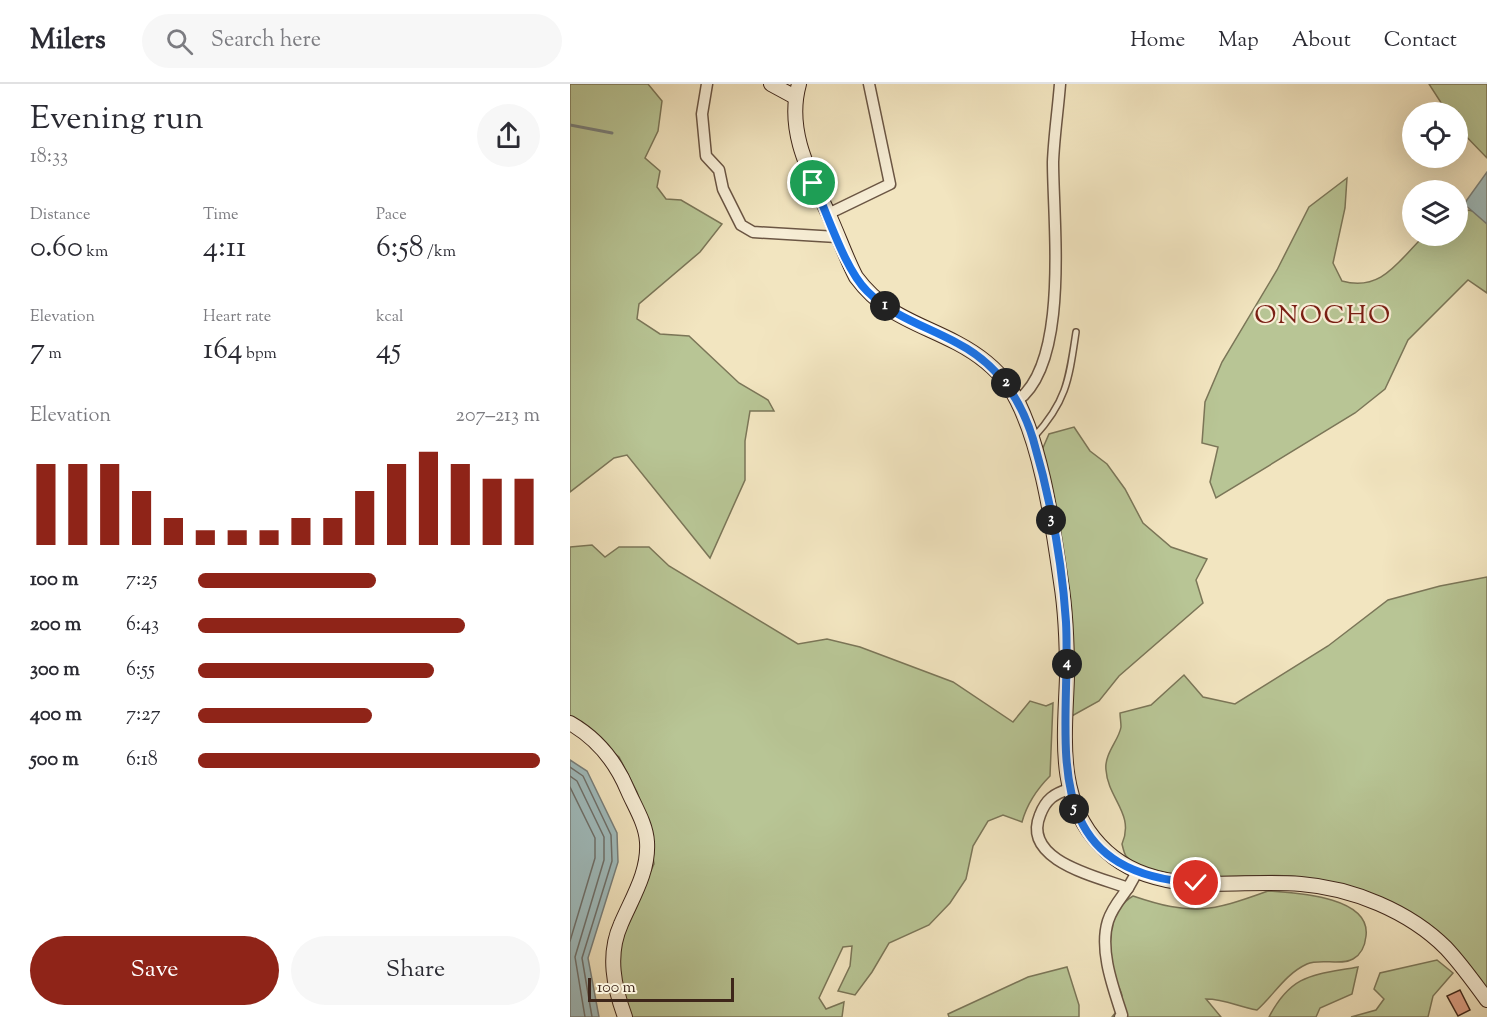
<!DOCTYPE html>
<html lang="en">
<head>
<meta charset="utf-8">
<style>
  body { margin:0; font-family:"Sorts Mill Goudy",serif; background:#f7f7f7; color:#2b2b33; height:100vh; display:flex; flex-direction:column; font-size:22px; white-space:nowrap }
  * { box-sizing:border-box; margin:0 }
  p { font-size:20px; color:#7c7c81 }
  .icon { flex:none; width:33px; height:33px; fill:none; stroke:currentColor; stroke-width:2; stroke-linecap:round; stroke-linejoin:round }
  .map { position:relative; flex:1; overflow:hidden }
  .details { display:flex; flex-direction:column; background:#fff; width:570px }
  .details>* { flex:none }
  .controls { position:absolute; left:832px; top:18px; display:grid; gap:12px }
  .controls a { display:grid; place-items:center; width:66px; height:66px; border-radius:50%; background:#fff; box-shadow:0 6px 24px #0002; font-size:30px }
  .scale { position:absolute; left:18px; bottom:15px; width:146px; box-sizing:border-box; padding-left:6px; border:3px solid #3e261a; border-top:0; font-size:16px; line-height:21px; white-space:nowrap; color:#3e261a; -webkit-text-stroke:4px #f7eed6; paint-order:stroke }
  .pin { position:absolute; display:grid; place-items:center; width:51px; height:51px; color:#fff; margin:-26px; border:3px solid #fff; border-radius:50%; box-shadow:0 2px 6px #0007 }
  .km { position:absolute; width:30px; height:30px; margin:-15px; border-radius:50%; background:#222; color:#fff; font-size:16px; line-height:30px; text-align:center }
  .round { display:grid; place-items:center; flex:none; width:63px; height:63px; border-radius:32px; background:#f7f7f7 }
  .head { display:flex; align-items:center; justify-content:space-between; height:102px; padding:0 30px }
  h1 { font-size:33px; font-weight:600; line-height:45px }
  .metrics { display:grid; grid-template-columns:repeat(3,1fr); gap:9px; height:102px; padding:6px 30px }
  .metrics div { display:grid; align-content:center }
  .metrics b { font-size:30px; font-weight:600 }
  .metrics small { font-size:16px; font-weight:400 }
  .metrics p { font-size:16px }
  .chart { height:168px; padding:12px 30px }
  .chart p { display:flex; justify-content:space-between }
  .chart svg { width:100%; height:108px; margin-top:6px; stroke:#8f2418; stroke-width:6 }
  .cta { display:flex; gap:12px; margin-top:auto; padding:12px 30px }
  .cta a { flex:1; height:69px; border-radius:36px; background:#8f2418; color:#fff; font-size:24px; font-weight:600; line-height:69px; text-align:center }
  .cta a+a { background:#f7f7f7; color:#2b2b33 }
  ul { padding:0 30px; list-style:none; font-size:20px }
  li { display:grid; grid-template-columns:96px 72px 1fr; align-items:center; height:45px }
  li i { height:15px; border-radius:8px; background:#8f2418 }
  header { display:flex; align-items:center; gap:36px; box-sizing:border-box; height:84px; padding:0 30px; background:#fff; border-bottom:2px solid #e1e1e2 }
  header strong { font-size:28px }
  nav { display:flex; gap:33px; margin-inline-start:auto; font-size:21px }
  .search { width:420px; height:54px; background:#f7f7f7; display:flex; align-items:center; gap:15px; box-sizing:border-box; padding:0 21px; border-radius:33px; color:#7c7c81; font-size:22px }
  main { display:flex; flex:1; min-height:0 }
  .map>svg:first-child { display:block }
  .green { fill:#b8c595; stroke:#7b7658; stroke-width:1.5 }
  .water { fill:#a0bcbd; stroke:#79807c; stroke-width:1.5 }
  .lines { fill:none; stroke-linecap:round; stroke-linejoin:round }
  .shore { stroke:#6f716c; stroke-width:1.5 }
  .stream { stroke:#79807c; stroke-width:3 }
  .building { fill:#e1a288; stroke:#3e261a; stroke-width:1.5 }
  .lane-casing { stroke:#6b5644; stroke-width:8 }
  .street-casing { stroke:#6b5644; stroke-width:13 }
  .secondary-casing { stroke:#3e261a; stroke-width:16 }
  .lane { stroke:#f7eed6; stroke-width:5 }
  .street { stroke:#f7eed6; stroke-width:10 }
  .secondary { stroke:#f7eed6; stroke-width:14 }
  .route-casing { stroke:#fff; stroke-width:12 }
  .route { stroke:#1a73e8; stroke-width:8 }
  .labels { text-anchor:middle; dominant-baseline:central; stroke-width:4.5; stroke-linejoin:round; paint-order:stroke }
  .quarter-label { font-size:26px; letter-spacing:1.5px; fill:#7a1f14; stroke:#f7eed6 }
</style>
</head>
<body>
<header>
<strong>Milers</strong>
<div class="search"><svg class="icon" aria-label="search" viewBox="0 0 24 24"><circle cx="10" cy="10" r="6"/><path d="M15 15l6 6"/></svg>Search here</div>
<nav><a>Home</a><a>Map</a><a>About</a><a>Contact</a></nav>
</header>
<main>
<section class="details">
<div class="head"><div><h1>Evening run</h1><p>18:33</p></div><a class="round"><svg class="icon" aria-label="share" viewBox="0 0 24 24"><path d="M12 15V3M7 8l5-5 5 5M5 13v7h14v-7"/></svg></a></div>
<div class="metrics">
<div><p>Distance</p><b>0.60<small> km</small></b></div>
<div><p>Time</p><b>4:11</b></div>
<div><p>Pace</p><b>6:58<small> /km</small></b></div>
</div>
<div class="metrics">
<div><p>Elevation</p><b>7<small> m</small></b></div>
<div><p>Heart rate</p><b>164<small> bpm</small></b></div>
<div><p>kcal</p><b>45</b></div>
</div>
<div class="chart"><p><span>Elevation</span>207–213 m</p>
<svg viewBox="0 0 160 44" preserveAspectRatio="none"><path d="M5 44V11M15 44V11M25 44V11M35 44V22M45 44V33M55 44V38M65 44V38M75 44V38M85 44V33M95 44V33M105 44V22M115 44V11M125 44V6M135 44V11M145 44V17M155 44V17"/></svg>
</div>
<ul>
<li><b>100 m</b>7:25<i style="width:52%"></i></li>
<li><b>200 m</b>6:43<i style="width:78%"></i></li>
<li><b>300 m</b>6:55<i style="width:69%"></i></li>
<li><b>400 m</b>7:27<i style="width:51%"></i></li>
<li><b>500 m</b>6:18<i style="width:100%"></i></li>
</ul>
<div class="cta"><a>Save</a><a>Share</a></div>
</section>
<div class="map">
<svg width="917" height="933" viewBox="0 0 917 933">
  <rect width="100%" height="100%" fill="#f2e5c0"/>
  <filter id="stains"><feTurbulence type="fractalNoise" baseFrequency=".00333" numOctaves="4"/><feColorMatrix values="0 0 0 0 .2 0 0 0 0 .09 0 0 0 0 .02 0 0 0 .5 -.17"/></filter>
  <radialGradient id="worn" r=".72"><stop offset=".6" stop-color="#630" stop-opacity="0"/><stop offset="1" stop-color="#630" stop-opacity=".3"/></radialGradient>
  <g class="green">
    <path d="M0,0h78l14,17 -4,30 -13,27 15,13 -3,16 9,12 15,1 41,24 -22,28 -61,52 -2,15 23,15 29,2 50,47 29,17 6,11h-24l-5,30v39l-35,78 -83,-103 -13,3 -44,34z"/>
    <path d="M859,0h58v74l-29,-30v-16h-11z"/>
    <path d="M777,94l-2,30 -12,55 9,18c40,11 56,-20 82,-45h34v-21l10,-5 19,4v79l-19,-13 -60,60 -23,49 -30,24 -139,85 -6,-16 8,-35 -16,-4 3,-41 17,-40 55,-92 32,-63z"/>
    <path d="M504,343l16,24 17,13 18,25 18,34 28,24 36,12 -11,21 7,23 -84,73 -20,25 -29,16 -28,-267 7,-16z"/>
    <path d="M22,461l13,12 14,-10h30l20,19 129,78 29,-5 33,8 93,35 60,40 17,-21 16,5 7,-3 -3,73c-13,13 -23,28 -28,46l-19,-7 -15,6 -15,25 -7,33 -16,24 -21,22 -40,18 -17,29 -17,23 -17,-4 12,-25 2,-20 -9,1 -24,51 7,11 18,-7 -2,15h-214l-14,-57 7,-25 33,-71 -6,-41 -11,-31 -18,-35 -49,-39v-171z"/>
    <path d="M917,493v411c-25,-33 -52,-63 -90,-83 -10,-5 -23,-7 -35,-11 -23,-7 -46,-15 -71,-18 -40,-4 -137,13 -165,-20 -2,-3 -3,-8 -4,-12 13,-30 -14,-45 -16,-74 -2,-16 13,-30 15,-43 0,-5 -1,-10 -1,-14l31,-8 33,-30 19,22 32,7 93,-58 60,-46 52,-14z"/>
    <path d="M698,807c27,2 103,5 98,45 -1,10 -4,18 -13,23 -12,7 -33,-1 -46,5 -22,10 -33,31 -50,46 -19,-3 -31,-11 -51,-11l15,18h-109c5,-6 10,-12 10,-21 -1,-7 -7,-15 -9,-22 -8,-26 -5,-64 20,-78 59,20 77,16 135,-5z"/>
    <path d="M867,876l16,13 -20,23 -5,21h-77l25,-7 8,-11 -10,-10 6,-16z"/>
    <path d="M497,883l12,38v12h-130l-1,-3 80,-37z"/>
    <path d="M788,883l-6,27 -32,14 -4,9h-47c23,-44 45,-42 89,-50z"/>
  </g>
  <g class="water">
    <path d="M917,88v52l-23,-20z"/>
    <path d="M0,676l17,11 30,62 1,29 -30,96 11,59h-29z"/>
  </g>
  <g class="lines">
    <g class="shore">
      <path d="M0,683l13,9 28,59 1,26 -30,97 10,59"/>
      <path d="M0,692l7,5 27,56v23l-29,97 10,60"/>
      <path d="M0,703l25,51v20l-25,83"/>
    </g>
    <path class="stream" d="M0,41l42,8"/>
  </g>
  <path class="building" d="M890,906l10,20 -12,6 -11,-20z"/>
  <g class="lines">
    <g class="lane-casing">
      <path id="lane" d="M464,353c33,-36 35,-58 42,-105"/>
    </g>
    <g class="street-casing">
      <g id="street">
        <path d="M137,0l-5,30 4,42 13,14 4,19 18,36 12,7 84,5"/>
        <path d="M258,130l62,-30 -21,-100"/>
        <path d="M447,317c53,-38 36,-179 36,-239 1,-26 5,-52 7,-78"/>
        <path d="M499,705c-15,5 -23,10 -29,26 -19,46 59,62 88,73l9,-16"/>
        <path d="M550,933l2,-2c-9,-28 -23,-65 -14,-94 4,-13 13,-23 20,-33"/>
      </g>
    </g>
    <g class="secondary-casing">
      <g id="secondary">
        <path d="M201,0l24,13"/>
        <path d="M229,0c-13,46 10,88 29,129 10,21 17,43 28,64 29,39 61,45 101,66 19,10 38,24 51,42 32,47 45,141 53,197 5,31 6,63 6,95 -2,59 -11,122 33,168 52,56 134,33 201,39 51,4 108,27 145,64 15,16 28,34 41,52"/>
        <path d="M0,639c28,16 46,39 58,68 7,16 18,33 19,51 2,30 -15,56 -26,82 -14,31 -7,63 4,93"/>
      </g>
    </g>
    <use href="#lane" class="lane"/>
    <use href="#street" class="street"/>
    <use href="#secondary" class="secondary"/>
  </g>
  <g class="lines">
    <g class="route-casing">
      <path id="route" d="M243,99c15,31 31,85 54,108 26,26 59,35 90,52 39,20 63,54 76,96 17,58 29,122 33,183 6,115 -36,250 130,261"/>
    </g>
    <use href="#route" class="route"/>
  </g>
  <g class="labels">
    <g class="quarter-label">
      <text x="753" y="232">ONOCHO</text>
    </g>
  </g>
  <rect width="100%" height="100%" filter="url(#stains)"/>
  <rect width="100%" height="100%" fill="url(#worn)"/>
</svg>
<div class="controls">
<a><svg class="icon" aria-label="locate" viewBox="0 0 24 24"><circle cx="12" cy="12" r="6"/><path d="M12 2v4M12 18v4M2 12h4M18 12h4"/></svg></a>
<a><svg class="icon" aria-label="layers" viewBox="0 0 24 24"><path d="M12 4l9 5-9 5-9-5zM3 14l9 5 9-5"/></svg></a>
</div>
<div class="scale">100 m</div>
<div class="pin" style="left:243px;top:99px;background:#1e9e55"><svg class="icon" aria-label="arrive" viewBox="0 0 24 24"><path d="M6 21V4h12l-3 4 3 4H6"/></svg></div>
<div class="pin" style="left:626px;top:799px;background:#d93025"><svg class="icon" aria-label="check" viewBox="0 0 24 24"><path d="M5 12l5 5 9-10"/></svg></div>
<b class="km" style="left:315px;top:222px">1</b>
<b class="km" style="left:436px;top:299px">2</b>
<b class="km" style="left:481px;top:436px">3</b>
<b class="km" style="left:497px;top:580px">4</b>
<b class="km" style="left:504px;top:725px">5</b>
</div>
</main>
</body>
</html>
